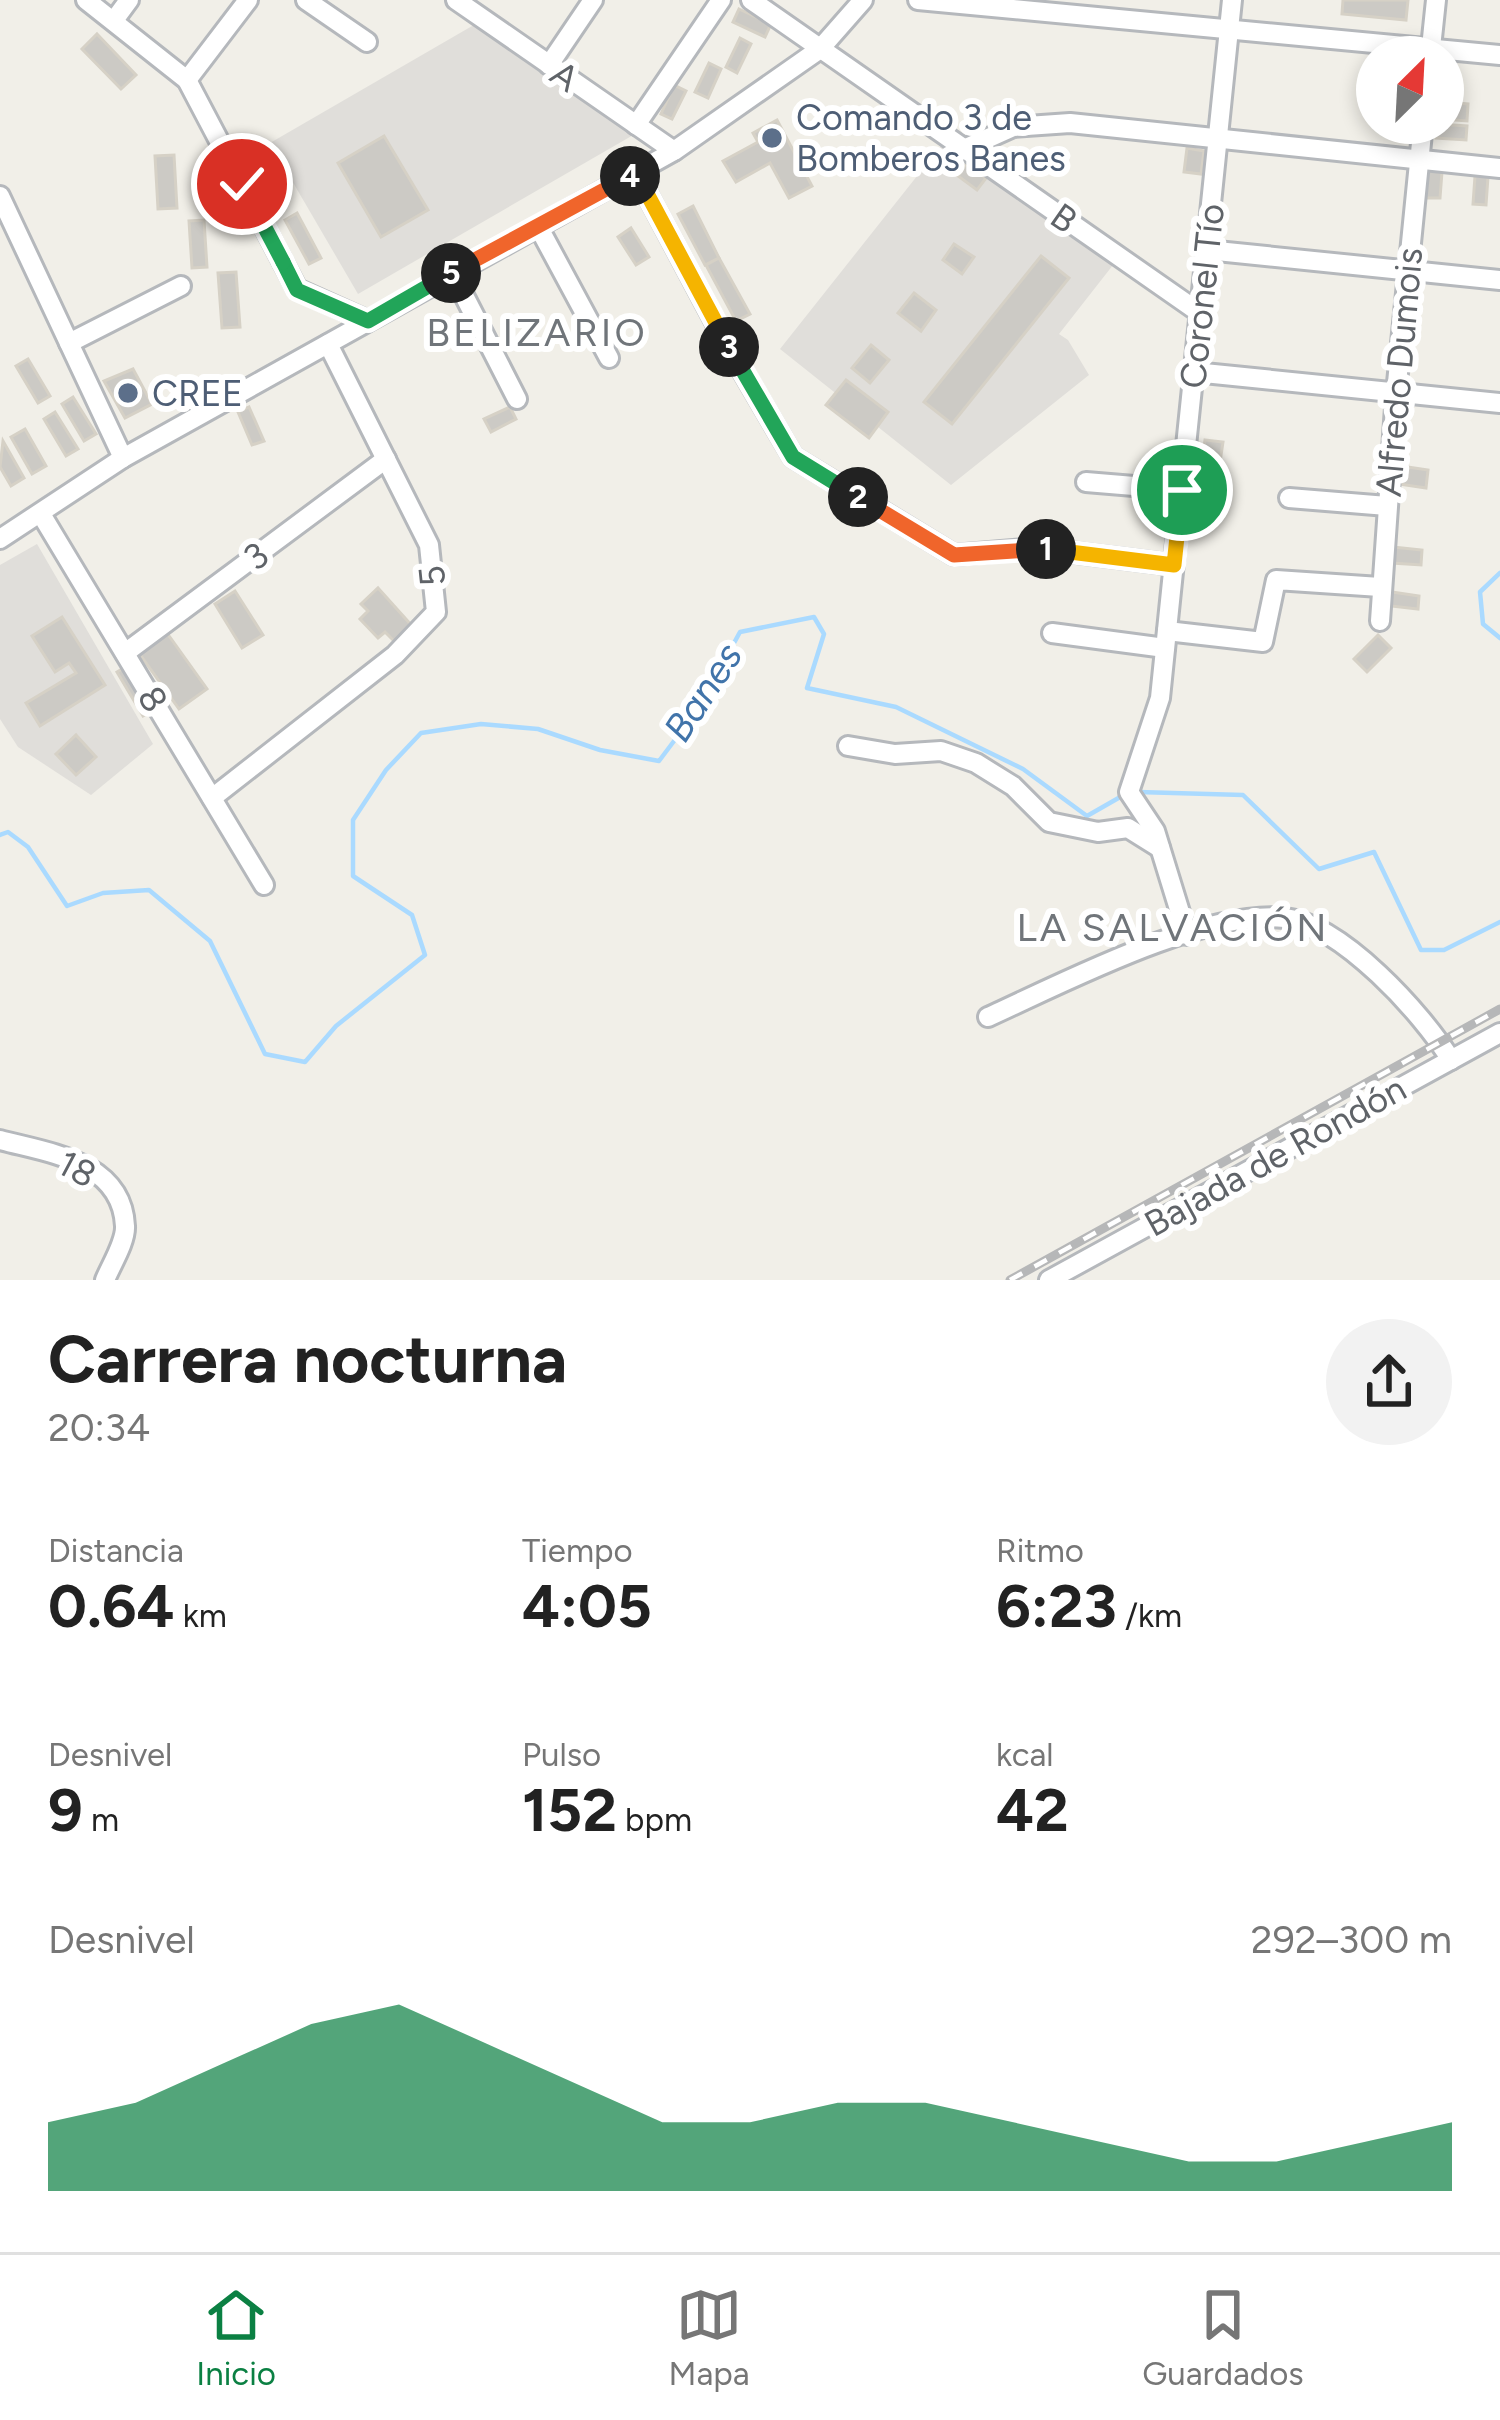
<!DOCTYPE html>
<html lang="es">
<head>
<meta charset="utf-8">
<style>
  body { margin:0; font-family:Figtree,sans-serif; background:#f2f2f2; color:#222; height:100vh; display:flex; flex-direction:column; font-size:45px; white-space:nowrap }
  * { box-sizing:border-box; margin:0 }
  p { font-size:39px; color:#767676 }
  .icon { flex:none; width:66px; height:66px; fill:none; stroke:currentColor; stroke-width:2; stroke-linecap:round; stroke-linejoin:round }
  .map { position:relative; height:1280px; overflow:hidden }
  .drawer { display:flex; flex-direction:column; background:#fff; flex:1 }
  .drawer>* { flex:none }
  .needle { width:78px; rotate:24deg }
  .controls { position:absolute; left:1356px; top:36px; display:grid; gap:24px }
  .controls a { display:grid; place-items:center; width:108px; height:108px; border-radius:50%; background:#fff; box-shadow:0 6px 18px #0003; font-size:60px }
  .pin { position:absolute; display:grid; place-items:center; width:102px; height:102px; color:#fff; margin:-51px; border:6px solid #fff; border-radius:50%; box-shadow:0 3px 12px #0007 }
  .km { position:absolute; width:60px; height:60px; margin:-30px; border-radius:50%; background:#222; color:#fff; font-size:33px; line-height:60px; text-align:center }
  .round { display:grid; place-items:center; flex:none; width:126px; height:126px; border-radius:63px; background:#f2f2f2 }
  .overview { display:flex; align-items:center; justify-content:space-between; height:204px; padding:0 48px }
  h1 { font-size:66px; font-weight:700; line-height:90px }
  .stats { display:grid; grid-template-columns:repeat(3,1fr); gap:18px; height:204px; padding:12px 48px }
  .stats div { display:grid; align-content:center }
  .stats b { font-size:60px; font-weight:700 }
  .stats small { font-size:33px; font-weight:400 }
  .stats p { font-size:33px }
  .chart { height:336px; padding:24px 48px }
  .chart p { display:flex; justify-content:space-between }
  .chart svg { width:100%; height:216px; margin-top:12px; fill:#0b8043; opacity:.7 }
  .tabs { display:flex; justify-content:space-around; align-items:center; height:168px; border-top:3px solid #e0e0e0; background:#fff; font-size:33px; color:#767676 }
  .tabs a { display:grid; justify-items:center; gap:6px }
  .tabs .active { color:#0b8043 }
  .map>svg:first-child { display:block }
  .industrial { fill:#e0deda }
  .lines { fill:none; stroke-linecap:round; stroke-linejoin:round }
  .stream { stroke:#aadaff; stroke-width:4.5 }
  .building { fill:#cccac5; stroke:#d6d1c6; stroke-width:3 }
  .minor-casing { stroke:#b5b8bc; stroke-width:24 }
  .minor { stroke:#fff; stroke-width:18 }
  .rail-casing { stroke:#b6b7b8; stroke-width:9 }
  .rail { stroke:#fff; stroke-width:4.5; stroke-dasharray:14; stroke-linecap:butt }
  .split-1-casing { stroke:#fff; stroke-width:24 }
  .split-2-casing { stroke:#fff; stroke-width:24 }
  .split-3-casing { stroke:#fff; stroke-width:24 }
  .split-4-casing { stroke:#fff; stroke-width:24 }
  .split-5-casing { stroke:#fff; stroke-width:24 }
  .split-6-casing { stroke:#fff; stroke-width:24 }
  .split-7-casing { stroke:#fff; stroke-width:24 }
  .split-1 { stroke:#f5b400; stroke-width:15 }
  .split-2 { stroke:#f0652b; stroke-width:15 }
  .split-3 { stroke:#22a559; stroke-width:15 }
  .split-4 { stroke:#f5b400; stroke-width:15 }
  .split-5 { stroke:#f0652b; stroke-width:15 }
  .split-6 { stroke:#22a559; stroke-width:15 }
  .split-7 { stroke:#22a559; stroke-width:15 }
  .service-dot { fill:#5c6f8a; stroke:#fff; stroke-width:4.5 }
  .labels { text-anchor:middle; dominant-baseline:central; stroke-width:12; stroke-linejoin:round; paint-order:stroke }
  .street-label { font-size:36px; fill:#5f6368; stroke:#fff }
  .service-label { font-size:36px; fill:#4e5e75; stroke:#fff; text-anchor:start }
  .neighbourhood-label { font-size:39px; letter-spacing:3px; fill:#70757a; stroke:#fff }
  .water-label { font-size:39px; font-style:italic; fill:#4174aa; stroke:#fff }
</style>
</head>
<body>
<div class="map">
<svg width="1500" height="1280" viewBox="0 0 1500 1280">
  <rect width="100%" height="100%" fill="#f1efe8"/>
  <g class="industrial">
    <path d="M479,22l156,112 -277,160 -88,-151z"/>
    <path d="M944,142l169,123 -54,69 9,6 21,35 -138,110 -171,-136z"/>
    <path d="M37,544l116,200 -62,51 -73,-48 -18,-28v-154z"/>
  </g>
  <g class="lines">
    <g class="stream">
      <path d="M1500,573l-20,19 3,32 17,14"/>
      <path d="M1138,792l105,3 76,74 55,-17 47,98h23l56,-28"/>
      <path d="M0,835l8,-3 20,15 39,59 36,-13 46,-3 61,51 55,113 40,8 31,-36 89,-71 -13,-40 -59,-39v-56l33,-50 35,-37 60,-9 57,5 62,21 59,11 39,-52 42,-77 74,-15 10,17 -17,54 89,19 127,62 64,47 35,-20"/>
    </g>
  </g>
  <g class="building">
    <path d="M1343,0h65l-2,20 -64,-6z"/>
    <path d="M739,9l32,15 -6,13 -32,-15z"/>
    <path d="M97,34l39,41 -15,14 -39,-40z"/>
    <path d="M740,38l11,6 -14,29 -11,-6z"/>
    <path d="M709,63l12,6 -13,29 -13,-6z"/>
    <path d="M674,85l12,6 -14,28 -11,-5z"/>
    <path d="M1443,102l25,2 -1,17 -24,-2z"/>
    <path d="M777,120l35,66 -23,12 -19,-35 -34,19 -13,-21 35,-19 -5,-9z"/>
    <path d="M1437,124l30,2 -1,14 -30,-2z"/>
    <path d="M384,136l44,74 -47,27 -43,-74z"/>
    <path d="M1187,148l17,3 -3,23 -17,-2z"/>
    <path d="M174,155l3,53 -19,1 -3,-53z"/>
    <path d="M966,164l20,14 -9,12 -19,-14z"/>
    <path d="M1428,171l14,1 -2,26h-14z"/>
    <path d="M1475,176l13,1 -2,28 -13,-1z"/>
    <path d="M693,206l26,52 -14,7 -27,-51z"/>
    <path d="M297,213l24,45 -12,6 -24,-44z"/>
    <path d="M204,220l3,47 -15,1 -3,-47z"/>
    <path d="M631,228l18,29 -13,8 -18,-28z"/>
    <path d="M954,244l20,13 -12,17 -19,-14z"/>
    <path d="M1041,256l28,22 -117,146 -28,-22z"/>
    <path d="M719,258l31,56 -14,7 -30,-56z"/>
    <path d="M236,272l4,55 -18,1 -4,-55z"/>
    <path d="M914,293l22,17 -15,21 -23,-18z"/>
    <path d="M871,345l18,15 -19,23 -18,-15z"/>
    <path d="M28,359l22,37 -12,7 -22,-37z"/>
    <path d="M133,369l19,35 -27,14 -21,-37z"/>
    <path d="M846,380l42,32 -19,26 -43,-33z"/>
    <path d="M73,397l23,37 -12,7 -22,-37z"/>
    <path d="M249,407l15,34 -12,4 -14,-33z"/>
    <path d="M510,407l6,12 -25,13 -7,-13z"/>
    <path d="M55,412l23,37 -12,7 -22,-37z"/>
    <path d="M25,429l21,37 -14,8 -21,-37z"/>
    <path d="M1205,440l18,2 -6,40 -18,-2z"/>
    <path d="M3,441l21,37 -13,8 -11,-19z"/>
    <path d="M1401,466l27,4 -2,18 -27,-4z"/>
    <path d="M1393,547l29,3 -1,15 -29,-2z"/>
    <path d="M378,588l35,39 -17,16 -11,-11 -7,6 -18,-19 8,-8 -7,-7z"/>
    <path d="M235,591l28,44 -21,13 -27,-44z"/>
    <path d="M1392,592l27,4 -1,13 -27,-3z"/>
    <path d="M62,617l43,68 -65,41 -14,-23 50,-30 -7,-10 -14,9 -23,-36z"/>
    <path d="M167,633l40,56 -28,20 -40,-56z"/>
    <path d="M1378,635l13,13 -24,24 -13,-13z"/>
    <path d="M127,666l26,44 -10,6 -26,-44z"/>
    <path d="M76,735l20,22 -20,18 -20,-21z"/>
  </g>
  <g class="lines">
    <g class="minor-casing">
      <g id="minor">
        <path d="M86,0l101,80 110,209 71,32"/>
        <path d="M306,0l61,42"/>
        <path d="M456,0l218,151"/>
        <path d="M751,0l449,313"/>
        <path d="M918,0l582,55"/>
        <path d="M115,19l14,-19"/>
        <path d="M1430,57l6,-57"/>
        <path d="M549,65l44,-65"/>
        <path d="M187,80l61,-80"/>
        <path d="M636,125l85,-125"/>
        <path d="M964,149l49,-22 57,-4 430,45"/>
        <path d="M636,173l93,175 64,109 161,98 83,-7 137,17"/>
        <path d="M0,196l123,262"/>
        <path d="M539,228l70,130"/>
        <path d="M1207,250l293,30"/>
        <path d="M452,272l65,127"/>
        <path d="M69,343l112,-57"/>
        <path d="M1194,372l306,31"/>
        <path d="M1086,482l96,8"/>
        <path d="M1289,498l98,8"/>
        <path d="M41,514l223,371"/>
        <path d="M0,539l123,-81 551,-307 146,-102 43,-49"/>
        <path d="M1380,621l16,-228 27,-270"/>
        <path d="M1167,631l96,11 13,-62 104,7"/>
        <path d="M1052,633l113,15"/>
        <path d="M125,653l261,-194"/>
        <path d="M848,746l47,8 46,-3 35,12 37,23 36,36 49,10 30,-4 32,20"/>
        <path d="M212,798l183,-143 41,-43 -7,-67 -101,-201"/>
        <path d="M1187,935l-32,-104 -26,-39 31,-94 72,-698"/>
        <path d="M988,1017c75,-34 216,-108 297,-99 57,7 137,95 166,142"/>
        <path d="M0,1140c49,13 122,21 125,86 1,16 -14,39 -20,54"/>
        <path d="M1049,1280l451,-247"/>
      </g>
    </g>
    <use href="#minor" class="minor"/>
    <g class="rail-casing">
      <path id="rail" d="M1010,1280l490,-271"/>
    </g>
    <use href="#rail" class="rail"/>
  </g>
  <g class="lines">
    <g class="split-1-casing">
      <path id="split-1" d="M1046,549l128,16 8,-75"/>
    </g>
    <g class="split-2-casing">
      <path id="split-2" d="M858,497l96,58 92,-6"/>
    </g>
    <g class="split-3-casing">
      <path id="split-3" d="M729,347l64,110 65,40"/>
    </g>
    <g class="split-4-casing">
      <path id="split-4" d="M630,176l6,-3 93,174"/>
    </g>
    <g class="split-5-casing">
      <path id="split-5" d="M451,273l179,-97"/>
    </g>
    <g class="split-6-casing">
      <path id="split-6" d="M283,262l14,28 71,31 83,-48"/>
    </g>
    <g class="split-7-casing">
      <path id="split-7" d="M242,184l41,78"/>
    </g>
    <use href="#split-1" class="split-1"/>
    <use href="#split-2" class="split-2"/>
    <use href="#split-3" class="split-3"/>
    <use href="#split-4" class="split-4"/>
    <use href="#split-5" class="split-5"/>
    <use href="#split-6" class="split-6"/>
    <use href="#split-7" class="split-7"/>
  </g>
  <g class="service-dot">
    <circle cx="772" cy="138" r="12"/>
    <circle cx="128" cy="393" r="12"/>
  </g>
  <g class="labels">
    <g class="street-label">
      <text transform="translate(565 76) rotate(35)">A</text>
      <text transform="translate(1064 218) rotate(35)">B</text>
      <text transform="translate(1202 296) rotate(-84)">Coronel Tío</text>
      <text transform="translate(1399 372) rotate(-85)">Alfredo Dumois</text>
      <text transform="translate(256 556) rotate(-37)">3</text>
      <text transform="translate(432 576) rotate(-96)">5</text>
      <text transform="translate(153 699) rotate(59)">8</text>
      <text transform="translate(1275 1156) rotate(-29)">Bajada de Rondón</text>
      <text transform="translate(77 1169) rotate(28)">18</text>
    </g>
    <g class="service-label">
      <text x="796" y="117">Comando 3 de<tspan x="796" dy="41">Bomberos Banes</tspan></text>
      <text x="152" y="393">CREE</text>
    </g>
    <g class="neighbourhood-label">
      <text x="537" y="332">BELIZARIO</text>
      <text x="1173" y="927">LA SALVACIÓN</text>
    </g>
    <g class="water-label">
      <text transform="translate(703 692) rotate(-57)">Banes</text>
    </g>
  </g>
</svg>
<div class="controls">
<a><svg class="needle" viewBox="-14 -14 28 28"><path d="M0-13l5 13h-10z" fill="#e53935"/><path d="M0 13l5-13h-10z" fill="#767676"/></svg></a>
</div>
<div class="pin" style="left:1182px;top:490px;background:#1e9e55"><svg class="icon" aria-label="arrive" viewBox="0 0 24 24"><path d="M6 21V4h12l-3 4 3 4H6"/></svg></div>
<div class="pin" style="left:242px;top:184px;background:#d93025"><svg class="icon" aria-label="check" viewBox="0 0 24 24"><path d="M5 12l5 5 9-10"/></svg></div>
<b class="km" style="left:1046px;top:549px">1</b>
<b class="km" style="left:858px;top:497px">2</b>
<b class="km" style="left:729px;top:347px">3</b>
<b class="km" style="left:630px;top:176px">4</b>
<b class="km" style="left:451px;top:273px">5</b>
</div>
<section class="drawer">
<div class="overview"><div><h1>Carrera nocturna</h1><p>20:34</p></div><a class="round"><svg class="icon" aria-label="share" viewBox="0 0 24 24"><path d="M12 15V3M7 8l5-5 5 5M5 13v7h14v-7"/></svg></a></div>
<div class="stats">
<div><p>Distancia</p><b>0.64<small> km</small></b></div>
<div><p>Tiempo</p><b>4:05</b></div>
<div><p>Ritmo</p><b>6:23<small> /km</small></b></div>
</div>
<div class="stats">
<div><p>Desnivel</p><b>9<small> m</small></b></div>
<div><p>Pulso</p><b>152<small> bpm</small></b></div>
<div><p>kcal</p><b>42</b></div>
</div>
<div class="chart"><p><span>Desnivel</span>292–300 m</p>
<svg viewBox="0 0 160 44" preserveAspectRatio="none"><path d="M0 44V30L10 26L20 18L30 10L40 6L50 14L60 22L70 30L80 30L90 26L100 26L110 30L120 34L130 38L140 38L150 34L160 30V44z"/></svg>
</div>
</section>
<nav class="tabs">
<a class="active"><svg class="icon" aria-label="home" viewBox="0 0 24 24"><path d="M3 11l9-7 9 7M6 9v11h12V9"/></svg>Inicio</a>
<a><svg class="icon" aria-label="map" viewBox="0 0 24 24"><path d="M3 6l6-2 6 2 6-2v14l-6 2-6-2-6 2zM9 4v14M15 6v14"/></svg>Mapa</a>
<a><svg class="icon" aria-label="saved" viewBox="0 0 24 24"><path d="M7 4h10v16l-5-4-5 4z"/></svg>Guardados</a>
</nav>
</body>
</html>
